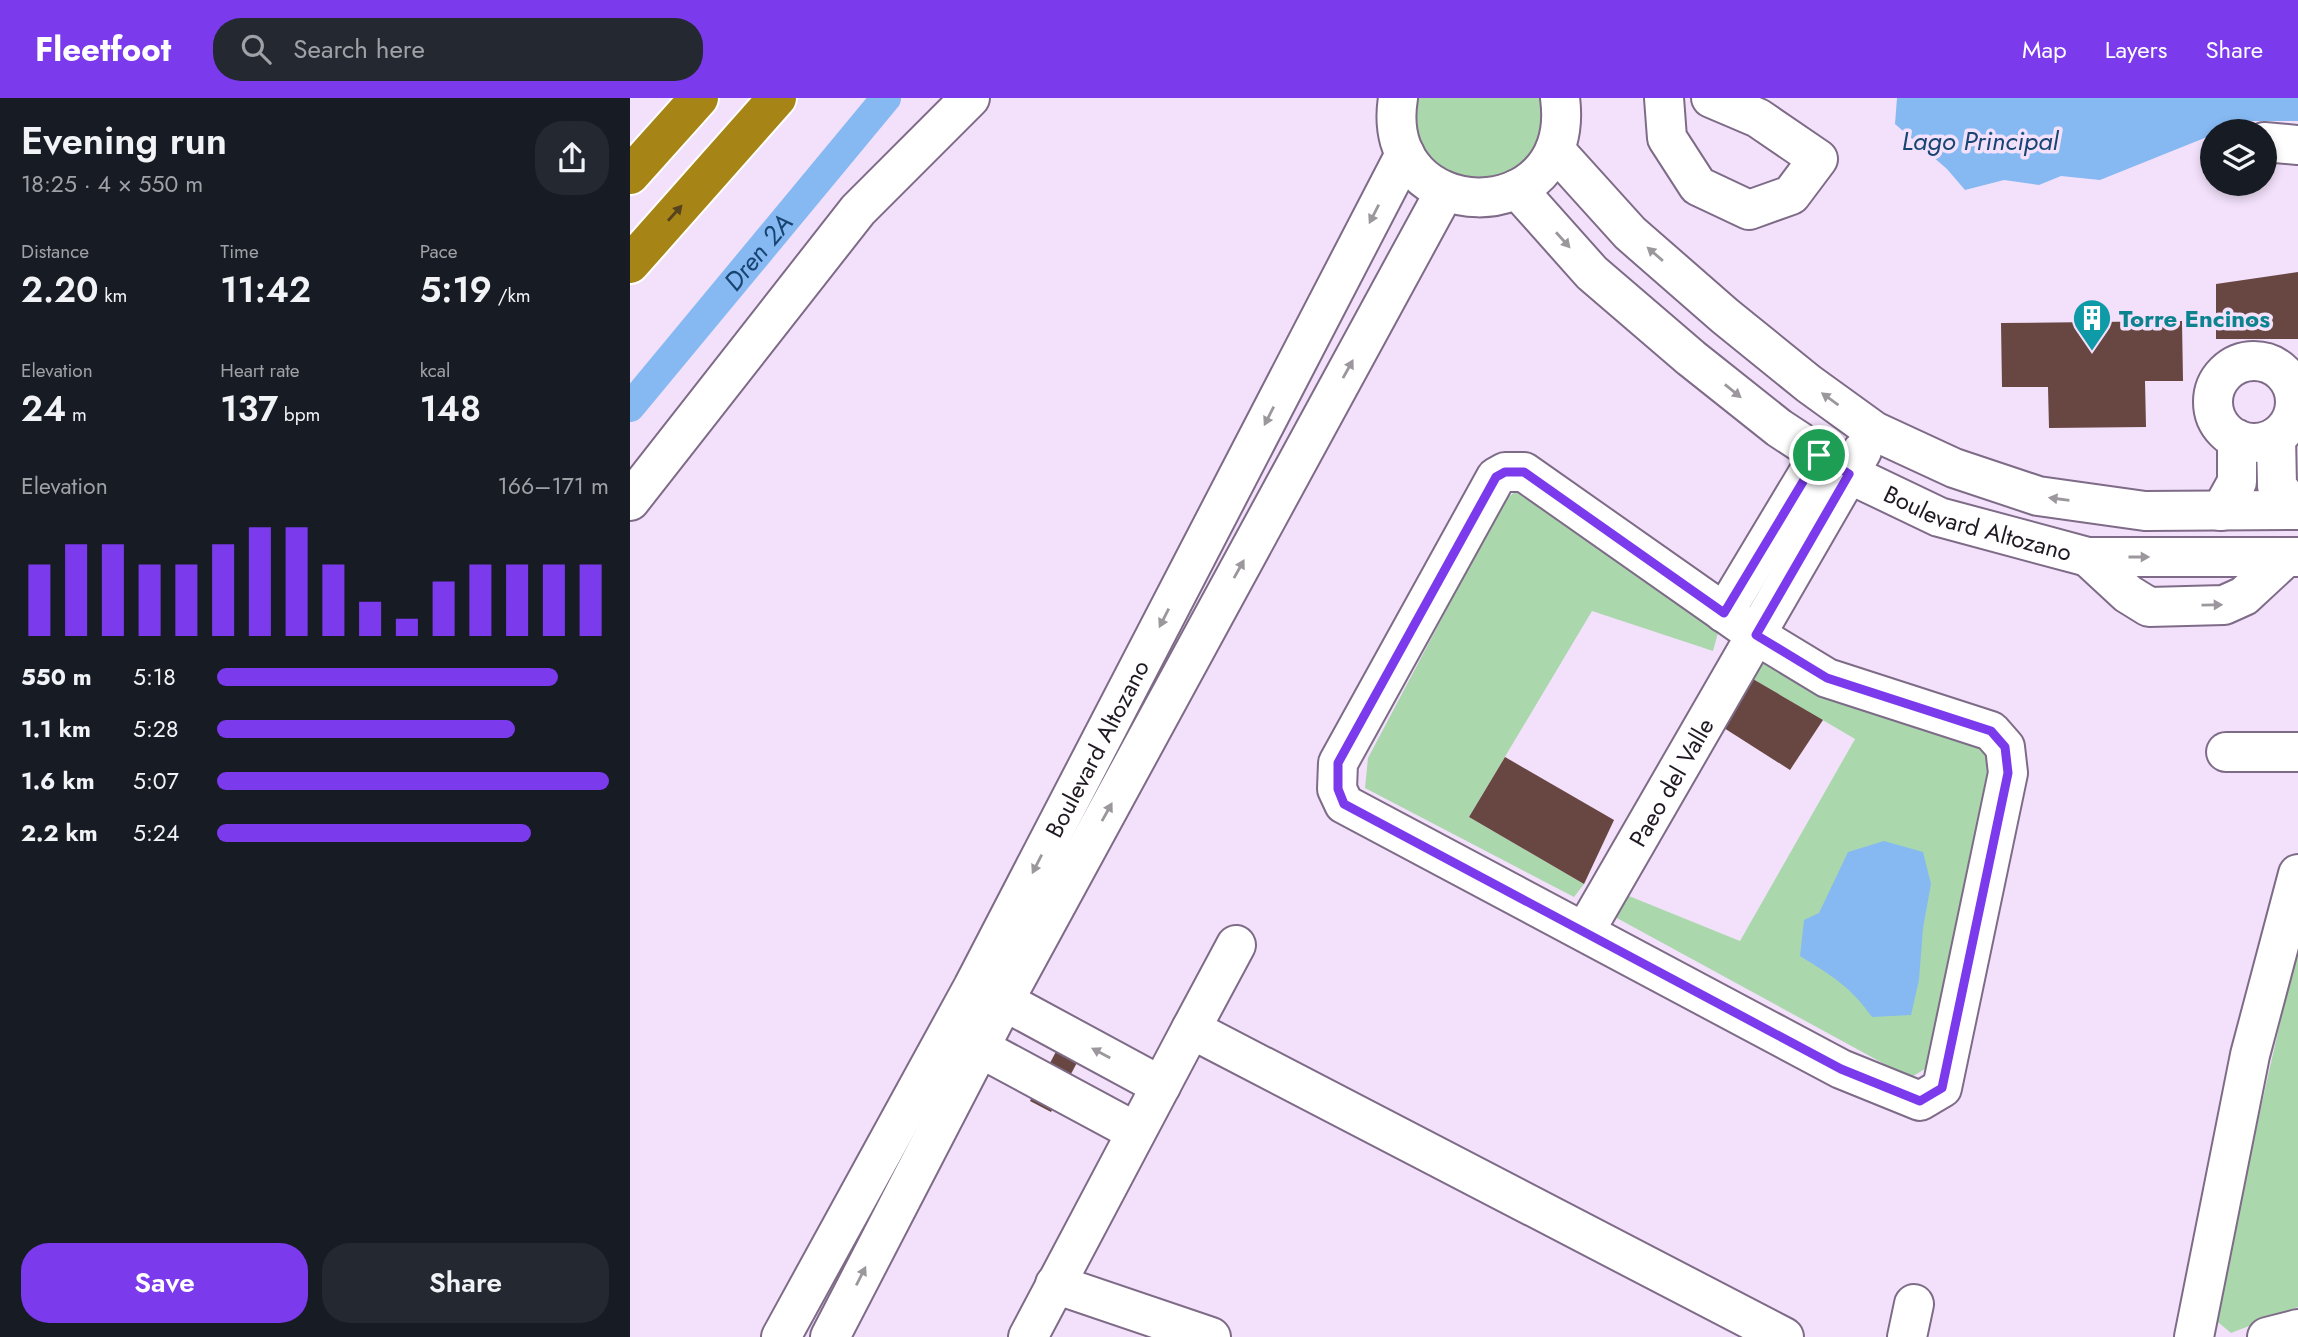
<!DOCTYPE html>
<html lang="en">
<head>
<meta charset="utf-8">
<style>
  body { margin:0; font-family:Jost,sans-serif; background:#242831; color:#f1f3f6; height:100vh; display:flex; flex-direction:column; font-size:26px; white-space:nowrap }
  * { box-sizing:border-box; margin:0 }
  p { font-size:23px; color:#9ea1a6 }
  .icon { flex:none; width:38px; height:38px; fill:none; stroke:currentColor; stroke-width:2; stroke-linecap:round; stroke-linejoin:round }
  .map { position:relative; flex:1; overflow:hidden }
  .sheet { display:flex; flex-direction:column; background:#171b24; width:630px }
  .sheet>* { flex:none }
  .controls { position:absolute; left:1570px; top:21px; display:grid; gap:14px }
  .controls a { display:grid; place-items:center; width:77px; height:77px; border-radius:50%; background:#171b24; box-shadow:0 4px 10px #0003; font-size:35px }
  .pin { position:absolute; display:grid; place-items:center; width:60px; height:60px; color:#fff; margin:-30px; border:4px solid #fff; border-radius:50%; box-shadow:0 2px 7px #0007 }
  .round { display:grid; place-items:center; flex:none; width:74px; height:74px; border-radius:28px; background:#242831 }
  .head { display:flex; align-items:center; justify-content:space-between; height:119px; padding:0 21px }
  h1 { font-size:38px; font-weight:600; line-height:52px }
  .stats { display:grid; grid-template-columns:repeat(3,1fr); gap:10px; height:119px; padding:7px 21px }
  .stats div { display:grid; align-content:center }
  .stats b { font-size:35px; font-weight:600 }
  .stats small { font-size:19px; font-weight:400 }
  .stats p { font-size:19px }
  .chart { height:196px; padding:14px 21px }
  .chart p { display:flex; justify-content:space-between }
  .chart svg { width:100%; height:126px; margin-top:7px; stroke:#7c3aed; stroke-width:6 }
  .cta { display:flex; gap:14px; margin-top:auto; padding:14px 21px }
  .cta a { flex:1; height:80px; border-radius:28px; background:#7c3aed; color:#fff; font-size:28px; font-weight:600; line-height:80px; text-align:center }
  .cta a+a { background:#242831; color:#f1f3f6 }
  ul { padding:0 21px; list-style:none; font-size:23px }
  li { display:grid; grid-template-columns:112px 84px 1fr; align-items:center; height:52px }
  li i { height:18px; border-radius:9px; background:#7c3aed }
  header { display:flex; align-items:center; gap:42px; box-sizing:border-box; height:98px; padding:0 35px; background:#7c3aed; color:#fff }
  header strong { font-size:33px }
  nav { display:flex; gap:38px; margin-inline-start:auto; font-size:24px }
  .search { width:490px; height:63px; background:#242831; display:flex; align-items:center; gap:18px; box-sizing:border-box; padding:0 24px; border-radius:28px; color:#9ea1a6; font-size:26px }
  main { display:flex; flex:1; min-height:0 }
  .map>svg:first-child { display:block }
  .green { fill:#aad8ac }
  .water { fill:#86b9f2 }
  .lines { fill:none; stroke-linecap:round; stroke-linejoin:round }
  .canal { stroke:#86b9f2; stroke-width:30 }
  .building { fill:#684642 }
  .minor-casing { stroke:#7e6b87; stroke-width:42 }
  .highway-casing { stroke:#fff; stroke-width:42 }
  .minor { stroke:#fff; stroke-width:38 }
  .highway { stroke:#a78416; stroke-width:38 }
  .oneway { fill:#56431e }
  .oneway2 { fill:#9b979c }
  .route-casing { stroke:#fff; stroke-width:14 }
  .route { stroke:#7c3aed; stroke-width:9 }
  .labels { text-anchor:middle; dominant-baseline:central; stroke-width:7; stroke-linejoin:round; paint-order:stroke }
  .culture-label { font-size:24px; font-weight:bold; fill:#0d838f; stroke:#f3e1fb; text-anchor:start }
  .street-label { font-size:24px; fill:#201823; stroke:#f3e1fb }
  .water-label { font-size:26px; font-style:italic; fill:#184472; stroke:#f3e1fb }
</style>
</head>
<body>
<header>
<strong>Fleetfoot</strong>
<div class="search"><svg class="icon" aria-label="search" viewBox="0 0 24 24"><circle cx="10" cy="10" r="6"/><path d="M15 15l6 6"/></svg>Search here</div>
<nav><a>Map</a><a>Layers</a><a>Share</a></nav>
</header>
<main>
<section class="sheet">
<div class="head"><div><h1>Evening run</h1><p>18:25 · 4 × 550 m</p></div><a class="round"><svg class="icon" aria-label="share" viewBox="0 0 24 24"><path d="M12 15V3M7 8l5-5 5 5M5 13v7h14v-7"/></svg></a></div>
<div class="stats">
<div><p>Distance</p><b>2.20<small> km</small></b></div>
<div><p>Time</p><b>11:42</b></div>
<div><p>Pace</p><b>5:19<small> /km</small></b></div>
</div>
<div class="stats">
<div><p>Elevation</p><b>24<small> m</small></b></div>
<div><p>Heart rate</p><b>137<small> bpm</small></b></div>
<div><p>kcal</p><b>148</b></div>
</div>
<div class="chart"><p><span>Elevation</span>166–171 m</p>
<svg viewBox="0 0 160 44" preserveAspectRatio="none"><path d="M5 44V19M15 44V12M25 44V12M35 44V19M45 44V19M55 44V12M65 44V6M75 44V6M85 44V19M95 44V32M105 44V38M115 44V25M125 44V19M135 44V19M145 44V19M155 44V19"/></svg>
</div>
<ul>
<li><b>550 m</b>5:18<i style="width:87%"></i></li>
<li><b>1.1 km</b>5:28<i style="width:76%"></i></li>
<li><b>1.6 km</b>5:07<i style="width:100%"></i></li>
<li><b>2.2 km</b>5:24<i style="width:80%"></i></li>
</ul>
<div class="cta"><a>Save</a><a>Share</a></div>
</section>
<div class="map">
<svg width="1668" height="1239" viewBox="0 0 1668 1239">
  <rect width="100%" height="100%" fill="#f3e1fb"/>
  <g class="green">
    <path d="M785,0h126c1,7 2,15 2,22 -4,53 -71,77 -109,42 -8,-7 -16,-16 -19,-26 -3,-11 0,-27 0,-38z"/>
    <path d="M897,386l192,145 -6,22 -121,-40 -123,206 115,67 -10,13 -209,-109 3,-30 137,-259z"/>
    <path d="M1135,560l216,85 13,30 -66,294 -18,11 -295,-161 9,-23 116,47 115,-202 -102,-60z"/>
    <path d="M1668,846v363l-67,26 -18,-15z"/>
  </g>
  <g class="water">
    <path d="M1267,0h401v23h-51l-26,10h-9v4l-112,45 -39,-4 -22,9 -35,-5 -39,10 -18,-21 -52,-45z"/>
    <path d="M1254,743l39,11 8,32 -8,44 -4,52 -8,35 -39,2c-22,-31 -40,-41 -72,-61l4,-36 15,-7 29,-61z"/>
  </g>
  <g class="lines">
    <path class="canal" id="s1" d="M0,309l256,-309"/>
  </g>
  <g class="building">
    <path d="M1668,174v67h-82v-55z"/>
    <path d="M1552,223l1,60h-38l1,46 -97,1 -1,-41h-46l-1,-64z"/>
    <path d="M1123,581l70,41 -33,50 -66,-42z"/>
    <path d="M875,659l109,63 -30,64 -115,-67z"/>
    <path d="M440,927l21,11 -40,76 -21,-11z"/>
  </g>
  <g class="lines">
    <g class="minor-casing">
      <g id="minor">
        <path d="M768,0c-21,130 180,135 162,0"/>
        <path d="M1034,0l3,40 31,48 51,24 42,-15 27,-36 -60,-41 -47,-20"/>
        <path d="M1634,44l34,3"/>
        <path d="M925,52l75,83 95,83 84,68 65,47 80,37 84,28 107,15 153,-1"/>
        <path id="s2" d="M887,91l75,84 99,85 88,70 70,46 90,43 149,40h210"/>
        <circle cx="1624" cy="304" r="41"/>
        <path d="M1646,339l1,49 18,24"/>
        <path d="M875,374h19l232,163 71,43 164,53 14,16 3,26 -66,315 -22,13 -79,-32 -497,-265 -7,-15 1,-26 158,-286z"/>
        <path d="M0,403l228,-291 112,-112"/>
        <path d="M1591,413l16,-29v-43"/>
        <path d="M1458,459l40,37 21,13 75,-2 20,-9 41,-38"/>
        <path d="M1094,515l95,-158"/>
        <path d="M1596,654h72"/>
        <path id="s3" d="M955,833l277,-480"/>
        <path d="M374,903l157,85"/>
        <path d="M561,931l45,-84"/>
        <path d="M350,950l156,84"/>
        <path d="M425,1186l156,53"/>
        <path id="s4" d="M151,1239l192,-350 432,-833"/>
        <path d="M200,1239l174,-336 441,-810"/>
        <path d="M398,1239l163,-308 593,308"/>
        <path d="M1277,1239l7,-33"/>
        <path d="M1564,1239l56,-282 48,-181"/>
        <path d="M1637,1239l31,-8"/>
      </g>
    </g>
    <g class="highway-casing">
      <g id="highway">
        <path d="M0,77l69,-77"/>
        <path d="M0,166l147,-166"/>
      </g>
    </g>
    <use href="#minor" class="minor"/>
    <use href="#highway" class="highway"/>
  </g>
  <defs><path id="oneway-solid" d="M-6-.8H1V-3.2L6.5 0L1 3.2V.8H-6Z" transform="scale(1.75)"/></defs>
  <use class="oneway" href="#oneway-solid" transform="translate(45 115) rotate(-48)"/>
  <g class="oneway2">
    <use href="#oneway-solid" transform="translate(744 116) rotate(117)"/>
    <use href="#oneway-solid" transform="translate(933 142) rotate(48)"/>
    <use href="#oneway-solid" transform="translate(1025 156) rotate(-139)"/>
    <use href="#oneway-solid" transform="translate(718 271) rotate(-61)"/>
    <use href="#oneway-solid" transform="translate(1103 293) rotate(39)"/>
    <use href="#oneway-solid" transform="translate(1200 301) rotate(-144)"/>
    <use href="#oneway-solid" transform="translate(639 318) rotate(117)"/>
    <use href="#oneway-solid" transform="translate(1429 401) rotate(-172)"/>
    <use href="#oneway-solid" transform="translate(1509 459)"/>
    <use href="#oneway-solid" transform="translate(609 471) rotate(-61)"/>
    <use href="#oneway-solid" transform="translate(1582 507) rotate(-1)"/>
    <use href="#oneway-solid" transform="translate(534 520) rotate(117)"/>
    <use href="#oneway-solid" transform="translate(477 714) rotate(-61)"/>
    <use href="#oneway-solid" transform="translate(407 766) rotate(117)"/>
    <use href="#oneway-solid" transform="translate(471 955) rotate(-152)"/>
    <use href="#oneway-solid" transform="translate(231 1178) rotate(-63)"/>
  </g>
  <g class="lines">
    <g class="route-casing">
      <path id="route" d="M1189,357l30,19 -93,161 71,43 164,53 14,16 3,26 -66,315 -22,13 -79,-32 -497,-265 -6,-15v-26l158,-286 9,-5h19l200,141z"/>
    </g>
    <use href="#route" class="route"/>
  </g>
  <defs>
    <g id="building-pin" transform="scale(2.0125)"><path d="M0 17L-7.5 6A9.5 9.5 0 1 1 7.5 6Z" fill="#0f9aa8" stroke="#f3e1fb"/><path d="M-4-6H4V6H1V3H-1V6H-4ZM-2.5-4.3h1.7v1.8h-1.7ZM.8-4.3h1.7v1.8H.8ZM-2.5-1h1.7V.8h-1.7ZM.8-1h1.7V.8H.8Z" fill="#fff"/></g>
  </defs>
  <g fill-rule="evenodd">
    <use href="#building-pin" x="1462" y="220"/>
  </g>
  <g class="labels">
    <g class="culture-label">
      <text x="1489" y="220">Torre Encinos</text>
    </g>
    <g class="street-label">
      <text stroke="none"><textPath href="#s2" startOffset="578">Boulevard Altozano</textPath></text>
      <text stroke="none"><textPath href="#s4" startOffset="668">Boulevard Altozano</textPath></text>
      <text stroke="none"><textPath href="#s3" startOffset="172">Paeo del Valle</textPath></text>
    </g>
    <g class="water-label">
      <text x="1350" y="43">Lago Principal</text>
      <text stroke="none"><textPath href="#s1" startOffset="201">Dren 2A</textPath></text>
    </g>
  </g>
</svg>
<div class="controls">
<a><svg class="icon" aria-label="layers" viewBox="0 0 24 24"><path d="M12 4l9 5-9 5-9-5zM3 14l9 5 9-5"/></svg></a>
</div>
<div class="pin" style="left:1189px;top:357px;background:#1e9e55"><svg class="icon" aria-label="arrive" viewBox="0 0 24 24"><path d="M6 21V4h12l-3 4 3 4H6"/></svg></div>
</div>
</main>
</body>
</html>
